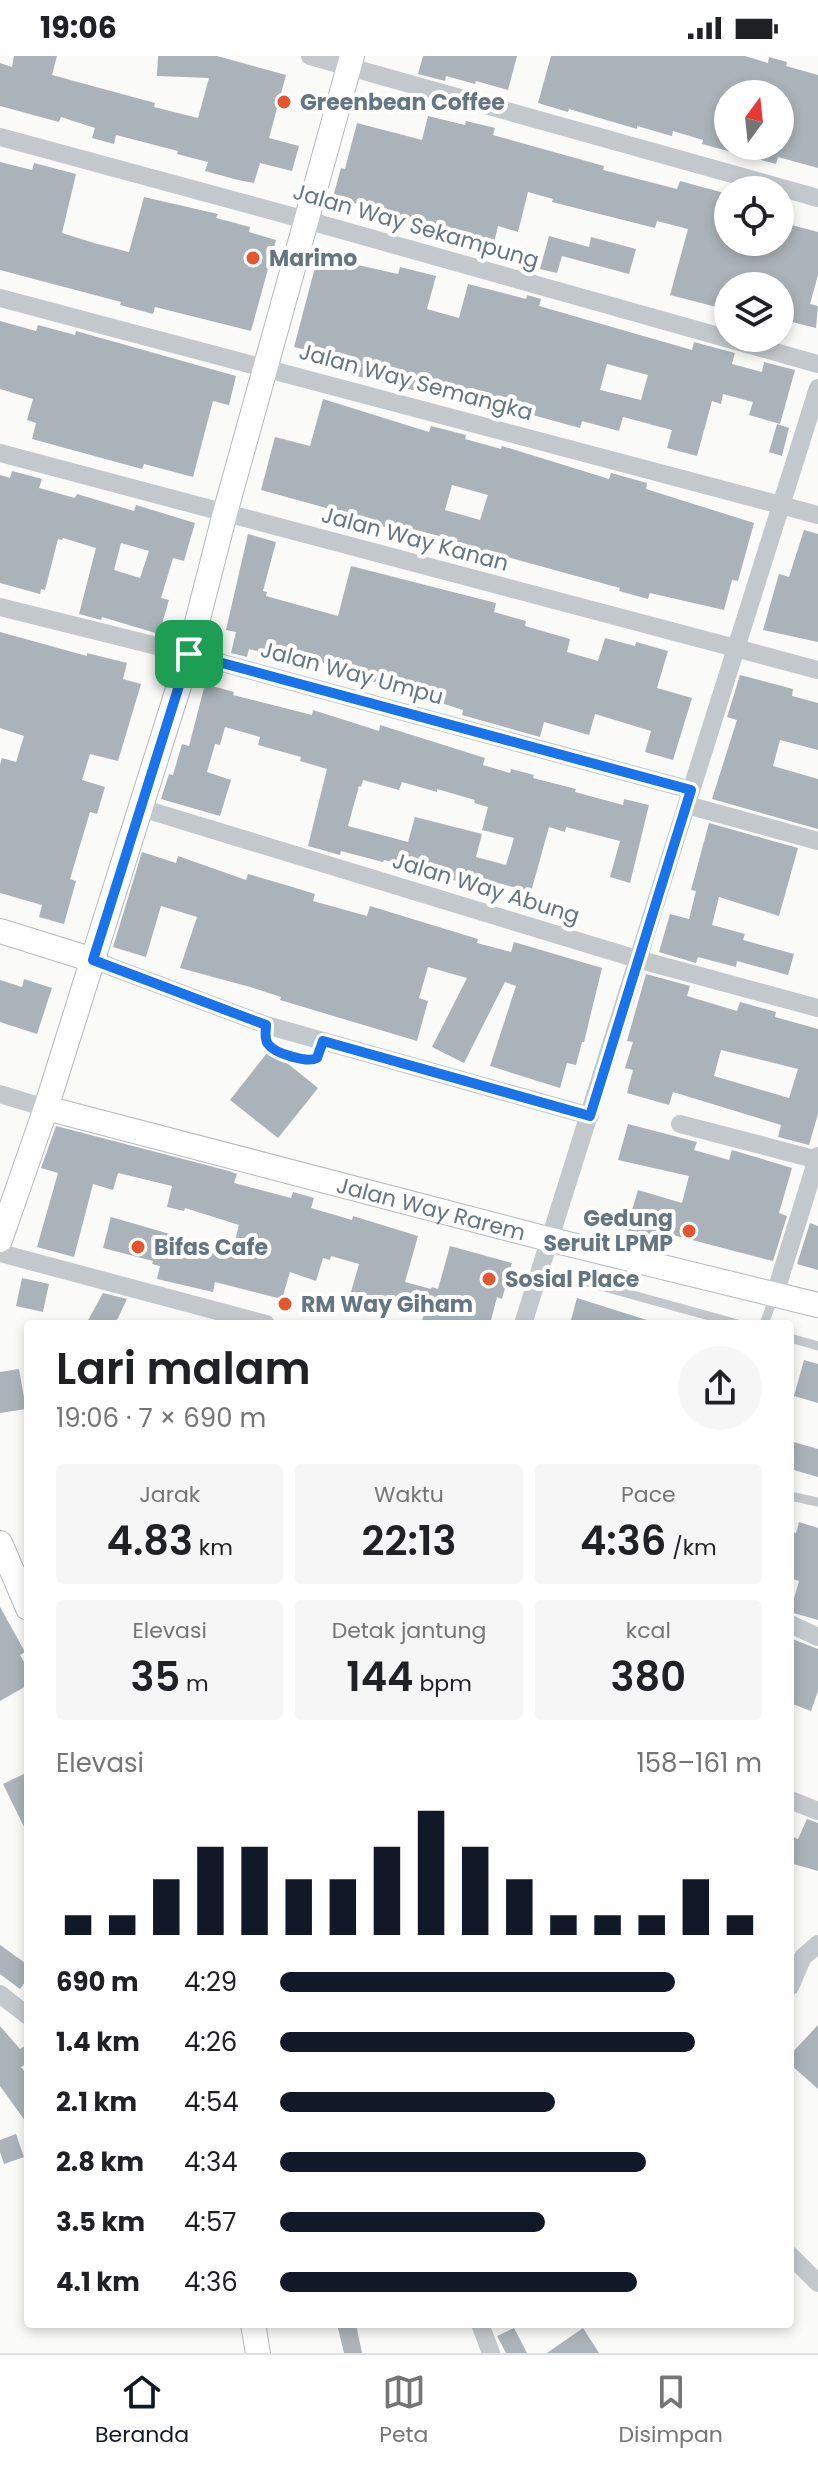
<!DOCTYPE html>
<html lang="id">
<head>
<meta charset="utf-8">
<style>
  body { margin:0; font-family:Poppins,sans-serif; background:#f6f6f6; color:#202124; height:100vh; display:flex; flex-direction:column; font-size:30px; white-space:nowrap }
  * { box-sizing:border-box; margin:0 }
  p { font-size:26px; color:#757577 }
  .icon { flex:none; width:44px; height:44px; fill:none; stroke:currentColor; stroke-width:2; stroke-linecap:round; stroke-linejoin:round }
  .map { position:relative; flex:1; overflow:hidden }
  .details { position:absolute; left:24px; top:1264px; width:770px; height:1008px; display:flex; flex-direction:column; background:#fff; border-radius:8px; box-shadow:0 4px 12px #0003 }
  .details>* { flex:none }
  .needle { width:52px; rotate:15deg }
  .fabs { position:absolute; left:714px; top:24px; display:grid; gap:16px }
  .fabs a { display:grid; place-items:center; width:80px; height:80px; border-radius:50%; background:#fff; box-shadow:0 4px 12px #0003; font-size:40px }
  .pin { position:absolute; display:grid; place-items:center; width:68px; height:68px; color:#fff; margin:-34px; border-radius:16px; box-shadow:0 4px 12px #0006 }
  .round { display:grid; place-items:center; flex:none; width:84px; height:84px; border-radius:42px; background:#f6f6f6 }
  .head { display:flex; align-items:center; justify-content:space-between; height:136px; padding:0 32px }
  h1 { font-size:44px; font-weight:600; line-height:60px }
  .figures { display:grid; grid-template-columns:repeat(3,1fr); gap:12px; height:136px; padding:8px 32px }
  .figures div { display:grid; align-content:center; border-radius:8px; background:#f6f6f6; text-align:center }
  .figures b { font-size:40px; font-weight:600 }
  .figures small { font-size:22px; font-weight:400 }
  .figures p { font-size:22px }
  .chart { height:224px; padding:16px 32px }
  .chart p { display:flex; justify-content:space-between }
  .chart svg { width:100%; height:144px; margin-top:8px; stroke:#111827; stroke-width:6 }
  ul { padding:0 32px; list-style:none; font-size:26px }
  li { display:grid; grid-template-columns:128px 96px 1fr; align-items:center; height:60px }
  li i { height:20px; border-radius:10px; background:#111827 }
  .status { display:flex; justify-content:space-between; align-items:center; height:56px; padding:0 40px; background:#fff; direction:ltr }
  .status svg { height:22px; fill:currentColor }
  .tabs { display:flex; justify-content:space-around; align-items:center; height:112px; border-top:2px solid #e0e0e0; background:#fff; font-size:22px; color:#757577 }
  .tabs a { display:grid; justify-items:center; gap:4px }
  .tabs .current { color:#111827 }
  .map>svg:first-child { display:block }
  .building { fill:#aab3b9; fill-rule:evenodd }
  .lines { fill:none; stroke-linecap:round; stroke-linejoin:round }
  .secondary-casing { stroke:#b3babf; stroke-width:26 }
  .lane { stroke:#c3c8cc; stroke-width:9 }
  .street { stroke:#c3c8cc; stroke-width:18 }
  .secondary { stroke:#fff; stroke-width:24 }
  .route-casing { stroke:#fff; stroke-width:16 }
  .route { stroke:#1a73e8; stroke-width:10 }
  .poi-dot { fill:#e4572e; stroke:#fff; stroke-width:3 }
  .labels { text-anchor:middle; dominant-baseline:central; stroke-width:8; stroke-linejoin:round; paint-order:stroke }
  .poi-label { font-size:22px; font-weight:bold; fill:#657683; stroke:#fff; text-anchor:start }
  .street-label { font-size:22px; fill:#657683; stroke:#fff }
</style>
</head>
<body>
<div class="status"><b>19:06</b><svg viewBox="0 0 49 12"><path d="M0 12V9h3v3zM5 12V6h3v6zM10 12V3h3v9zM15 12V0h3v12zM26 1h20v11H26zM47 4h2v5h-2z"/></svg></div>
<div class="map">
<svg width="818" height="2297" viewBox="0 0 818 2297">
  <rect width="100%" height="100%" fill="#fafaf8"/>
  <g class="building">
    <path d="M14,0h43l-5,19 103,28 -1,4 44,11 11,-40 -52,-2 1,-20h59l69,19 -17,63 30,8 -7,25 -32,-8 -6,20 -16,-3 -33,-9 3,-9 -31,-8 1,-3 -62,-16 -2,9 -22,-6 3,-10 -34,-11 -2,5 -59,-16v-43l12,4z"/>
    <path d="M423,0h94l-9,34 -32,-9 -1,3 -29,-8 -1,5 -27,-7z"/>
    <path d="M551,0h194l23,7 1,-6 18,5 -1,4 32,9v93l-40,-11 -2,7 -74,-20 1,-4 -30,-9 -1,5 -35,-10v3l-68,-20 -1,3 -30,-9zM728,38h52v52h-52z"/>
    <path d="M428,60l37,9 1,-4 29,7 -2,7 111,31 -1,4 74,19 3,-8 48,13v48h52v-20l38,10v43l-8,29 8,2 -2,22 -36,-9v-33h-52v24l-58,-15 18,-66 -31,-8 -2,7 -103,-26 1,-3 -25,-7 -10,40 -20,-6 -4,17 -29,-8 -2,5 -28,-7 1,-4 -64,-17v-4l-39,-11 8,-29 4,1 12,-46 65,17z"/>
    <path d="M0,106l32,8 2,-7 42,11 -14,59 32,10 35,9 15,-55 74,17 -2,4 34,9 -1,5 27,8 -25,91 -96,-24 -2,7 -33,-9 1,-3 -121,-32z"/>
    <path d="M549,180l40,11 2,-10 45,12 -7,25 -67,-18 -5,17 -17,-4z"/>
    <path d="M318,200l80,18 2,-7 36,9 -9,33 32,9 9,-34 58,15 1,-4 14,4 -2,7 153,44 2,-8 41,11 -3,11 30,8 2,-10 31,8 -15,54 -31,-9 4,-13 -30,-8 -2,10 -9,-3 -15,55 -30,-8 5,-18 -49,-13 -4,14 -37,-10 -2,7 -73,-20 -1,5 -178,-44 3,-13 -37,-9zM607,308l41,11 -7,25 -41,-10z"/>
    <path d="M0,265l36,10 2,-6 37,10 1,-4 160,45 -7,29 -16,-4 -20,76 -49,-13 -2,5 -110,-30 4,-16 -9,-3 6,-21 -33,-10z"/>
    <path d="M323,343l106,33 2,-6 35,9 -1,4 36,10 1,-3 107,33 2,-6 36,10 -1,6 108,34 -16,58 -6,-1 -8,30 -74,-17 -2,6 -29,-8 1,-3 -113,-31 -1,3 -36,-10 -1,4 -29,-8 3,-9 -42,-11 -1,5 -39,-10v2l-33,-8 2,-6 -69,-19 14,-53 35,9zM452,429l36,10 -8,25 -35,-10z"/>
    <path d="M777,368l12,4 -7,28 -13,-4z"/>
    <path d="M12,415l30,8 -3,9 36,10 2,-4 57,17 2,-6 59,18 -11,38 -11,-3 -12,40 8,2 -10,34 -57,-17 -1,3 -22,-6 17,-66 -33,-10 -1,2 -4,-1 -13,51 -4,-1 -1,5 -40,-11v-108l10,3zM121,487l28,8 -9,27 -26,-8z"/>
    <path d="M804,474l14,4v108l-55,-12 16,-56 10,3z"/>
    <path d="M248,478l28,8 -13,49 4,1 -1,4 72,20 13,-50 145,37 -2,9 32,9 -1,5 45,13 -3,13 31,9 7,-23 30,8 1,-4 32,9 -11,37 35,10 -19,62 -28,-8 6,-21 -56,-17 -6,21 -45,-13 -4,15 -78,-22 1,-5 -28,-9 2,-5 -46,-13 -1,3 -31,-8 -34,-10 2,-4 -39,-11 -2,6 -37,-10 -2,8 -16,-4 5,-21 -10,-2z"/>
    <path d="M0,576l87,24v-3l40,10 -4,16 18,5 -23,77 -28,-7 -8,26 23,7 -8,27 -7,-2 -20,67 6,2 -12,43 -25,-7 3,-12 -42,-12v-128l2,-7 14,4 8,-26 -24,-8z"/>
    <path d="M740,619l53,14 -1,7 26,7v47l-38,-10 -7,26 45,13v50l-106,-30 25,-79 -10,-3z"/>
    <path d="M205,628l29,8 -1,3 79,20 1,-5 66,21 1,-6 105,33 -2,7 27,8 1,-4 23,6 -1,3 43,11 -1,3 48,13 1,-6 25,6 -19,78 -20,-6 10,-36 -54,-14 -1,5 -16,-5 -18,65 -37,-10 -3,9 -107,-31 -1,2 -42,-11 -1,4 -32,-9 19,-77 -27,-8 1,-4 -43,-12 2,-8 -35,-10 -5,18 -5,-1 -8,28 24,8 -11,36 -59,-17 8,-25 4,1 9,-31 7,2zM363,724l36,10 3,-8 35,10v-3l38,11 -1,3 14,4 -6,23 32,8 -8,27 -30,-8 6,-23 -67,-17 -7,25 -60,-16 11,-40 2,1z"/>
    <path d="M709,767l89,25 -19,68 -60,-19 -7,28 33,9 -2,6 51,14 -6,21 -51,-14 -1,6 -38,-10 -2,6 -37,-11 11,-38 19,5 7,-28 -5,-1z"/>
    <path d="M142,796l34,11 2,-7 68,24 2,-6 41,12 26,8 -2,7 54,15 3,-10 108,33 -1,4 34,9 3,-10 88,26 -18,74h-2l-6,23 -9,-2 -7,25 -70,-22 26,-80 -11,-4 -41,81 -32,-16 35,-69 -39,-11 -9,31 9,3 -11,40 -137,-41 1,-3 -31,-10 -70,-19 17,-51 -36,-11 -15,51 -33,-10z"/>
    <path d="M646,918l44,12 -3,10 50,15 3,-9 36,10 -1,5 43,12v85l-9,31 -31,-8 3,-12 -108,-33 -4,13 -42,-12 6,-23 -8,-2 8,-26 -6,-1zM721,994l77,19 -9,29 -75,-22z"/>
    <path d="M24,923l28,9 -15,46 -37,-12v-42l22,7z"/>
    <path d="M267,997l15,6 36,29 -40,50 -48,-38z"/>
    <path d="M628,1068l69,18 -3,8 35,10 3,-10 60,18 -13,45 8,3 -14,45 -104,-27 -2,8 -41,-12 12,-40 44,13 7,-27 -71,-16z"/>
    <path d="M56,1070l173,45 8,3 -3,9 57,15 2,-6 21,6 -3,10 41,12 1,-4 65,20 -13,46 26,7 1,-2 6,2 12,-43 62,17 -10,36 -5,-2 -7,27h-69l4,-13 -74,-19 8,-28 -28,-8 -1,4 -7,-2 -7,23 -26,-9 -8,27 -67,-17 -2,10 -56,-13 3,-13 -8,-2 1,-3 -50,-13 8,-31 121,35 7,-27 -54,-17 -1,3 -17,-4 5,-21 -54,-13 -5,17 -20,-6 -19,73 -37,-10 21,-74 -17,-5z"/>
    <path d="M810,1167l8,3v44l-21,-6z"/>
    <path d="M22,1222l27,6 -6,28 -27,-6z"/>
    <path d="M103,1237l24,6 -9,19 -5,6h-27z"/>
    <path d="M577,1242l73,23v3h-80z"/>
    <path d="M804,1304l14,4v39l-24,-7z"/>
    <path d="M19,1313l7,40 -26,4v-41z"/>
    <path d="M790,1385l28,8v28l-28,-8z"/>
    <path d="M799,1466l19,6v92l-28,-8 9,-31 -9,-3v-47l6,2z"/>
    <path d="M0,1551l25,45 -5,3 8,14v16l-28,16z"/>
    <path d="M790,1582l28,11v42l-7,20 -21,-8z"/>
    <path d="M28,1716v63l-25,-51z"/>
    <path d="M807,1763l11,4v48l-28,-8v-27l8,3z"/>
    <path d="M0,1889l28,20v13l-8,11 -20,-15z"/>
    <path d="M818,1969v64l-28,-25v-9z"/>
    <path d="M0,1970l20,23 8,-5v19l-7,4 7,9v49l-28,-39z"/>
    <path d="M16,2078l8,23 -20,7 -4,-12v-12z"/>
    <path d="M337,2268h19l6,29h-18z"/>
    <path d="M514,2272l13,25h-21l-9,-17z"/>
    <path d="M583,2272l16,25h-52z"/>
  </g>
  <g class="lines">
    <g class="secondary-casing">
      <g id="secondary">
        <path d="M0,875l93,29"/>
        <path id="s1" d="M46,1052l502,131 270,66"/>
        <path d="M0,1184l46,-132 143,-454 36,-141 127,-457"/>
        <path d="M0,1487l28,65"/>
        <path d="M253,2268l5,29"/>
      </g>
    </g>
    <g class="lane">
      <path d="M266,969l-1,11 5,10 36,15 11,-3 6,-17"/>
      <path d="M575,1223l163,45"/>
      <path d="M764,1268l10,-27"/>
      <path d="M790,1282l28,8"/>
      <path d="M790,1440l28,6"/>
    </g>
    <g class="street">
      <path d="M310,0l508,142"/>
      <path d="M0,81l306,83 512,144"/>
      <path d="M0,242l818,217"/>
      <path d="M0,397l818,217"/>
      <path d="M0,551l189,47 502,136"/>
      <path d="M687,749l131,36"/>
      <path d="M141,752l496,151 181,49"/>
      <path d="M93,904l173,65 324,91"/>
      <path d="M0,1038l46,14"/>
      <path d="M680,1068l138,36"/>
      <path d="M0,1197l266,71"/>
      <path d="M775,1238l43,-138"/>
      <path d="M523,1268l295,-936"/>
      <path d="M790,1568l28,13"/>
      <path d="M790,1744l28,11"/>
      <path d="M790,1931l13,-30 15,-13"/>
      <path d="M0,1938l28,22"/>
      <path d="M790,2199l28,28"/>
      <path d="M480,2268l11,29"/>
    </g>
    <use href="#secondary" class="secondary"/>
  </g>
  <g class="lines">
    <g class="route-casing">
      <path id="route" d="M189,598l502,136 -101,326 -267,-75 -6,17c-9,5 -42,-4 -49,-14 -4,-5 -2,-13 -2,-19l-173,-65z"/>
    </g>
    <use href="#route" class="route"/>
  </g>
  <g class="poi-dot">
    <circle cx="284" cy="46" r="8"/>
    <circle cx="253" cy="202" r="8"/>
    <circle cx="689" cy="1175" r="8"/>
    <circle cx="138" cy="1191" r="8"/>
    <circle cx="489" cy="1223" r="8"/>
    <circle cx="285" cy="1248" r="8"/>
  </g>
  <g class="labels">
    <g class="poi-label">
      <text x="300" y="46">Greenbean Coffee</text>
      <text x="269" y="202">Marimo</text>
      <text x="673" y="1162" text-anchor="end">Gedung<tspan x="673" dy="25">Seruit LPMP</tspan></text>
      <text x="154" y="1191">Bifas Cafe</text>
      <text x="505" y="1223">Sosial Place</text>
      <text x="301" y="1248">RM Way Giham</text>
    </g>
    <g class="street-label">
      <text transform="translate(416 170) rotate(16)">Jalan Way Sekampung</text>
      <text transform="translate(416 326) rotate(15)">Jalan Way Semangka</text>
      <text transform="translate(415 483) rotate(15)">Jalan Way Kanan</text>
      <text transform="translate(352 617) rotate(15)">Jalan Way Umpu</text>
      <text transform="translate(486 832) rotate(17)">Jalan Way Abung</text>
      <text stroke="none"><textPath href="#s1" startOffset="398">Jalan Way Rarem</textPath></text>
    </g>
  </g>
</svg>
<div class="fabs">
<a><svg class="needle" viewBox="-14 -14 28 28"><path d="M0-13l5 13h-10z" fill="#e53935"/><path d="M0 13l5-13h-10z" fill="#757577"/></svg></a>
<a><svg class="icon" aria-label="locate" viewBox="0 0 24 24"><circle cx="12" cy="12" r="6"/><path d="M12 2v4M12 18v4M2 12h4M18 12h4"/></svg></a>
<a><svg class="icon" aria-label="layers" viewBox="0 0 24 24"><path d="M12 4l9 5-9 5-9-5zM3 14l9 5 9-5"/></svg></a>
</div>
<div class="pin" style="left:189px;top:598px;background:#1e9e55"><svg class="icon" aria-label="arrive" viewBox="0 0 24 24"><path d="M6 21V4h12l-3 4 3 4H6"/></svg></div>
<section class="details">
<div class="head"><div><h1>Lari malam</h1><p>19:06 · 7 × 690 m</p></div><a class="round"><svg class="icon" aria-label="share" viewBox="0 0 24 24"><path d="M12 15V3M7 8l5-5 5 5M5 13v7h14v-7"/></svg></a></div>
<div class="figures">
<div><p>Jarak</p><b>4.83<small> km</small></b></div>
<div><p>Waktu</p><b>22:13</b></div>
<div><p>Pace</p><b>4:36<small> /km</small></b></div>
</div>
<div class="figures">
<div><p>Elevasi</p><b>35<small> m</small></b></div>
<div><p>Detak jantung</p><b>144<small> bpm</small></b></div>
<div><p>kcal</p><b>380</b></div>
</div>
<div class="chart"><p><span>Elevasi</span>158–161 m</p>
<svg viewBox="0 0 160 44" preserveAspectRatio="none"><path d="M5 44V38M15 44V38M25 44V27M35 44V17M45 44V17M55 44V27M65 44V27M75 44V17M85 44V6M95 44V17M105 44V27M115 44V38M125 44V38M135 44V38M145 44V27M155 44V38"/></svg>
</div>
<ul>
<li><b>690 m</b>4:29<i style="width:82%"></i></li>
<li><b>1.4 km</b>4:26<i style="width:86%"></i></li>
<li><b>2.1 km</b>4:54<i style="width:57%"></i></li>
<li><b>2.8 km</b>4:34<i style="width:76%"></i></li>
<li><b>3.5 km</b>4:57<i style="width:55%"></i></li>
<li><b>4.1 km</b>4:36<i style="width:74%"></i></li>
</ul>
</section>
</div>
<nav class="tabs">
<a class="current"><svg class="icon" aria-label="home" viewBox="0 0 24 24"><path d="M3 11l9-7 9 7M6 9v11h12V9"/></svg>Beranda</a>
<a><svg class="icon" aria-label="map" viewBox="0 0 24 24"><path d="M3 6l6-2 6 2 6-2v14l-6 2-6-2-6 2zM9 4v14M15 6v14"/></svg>Peta</a>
<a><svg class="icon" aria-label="saved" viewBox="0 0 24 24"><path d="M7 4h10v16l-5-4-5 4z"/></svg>Disimpan</a>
</nav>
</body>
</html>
